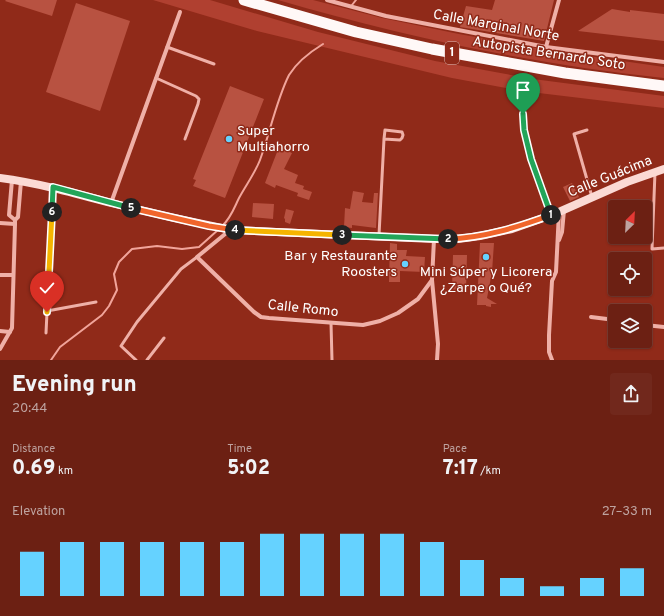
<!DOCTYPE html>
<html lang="en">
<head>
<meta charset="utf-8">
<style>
  body { margin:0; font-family:Overpass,sans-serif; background:#71281c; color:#f1f3f6; height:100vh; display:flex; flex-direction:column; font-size:15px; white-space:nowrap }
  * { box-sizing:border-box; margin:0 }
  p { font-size:13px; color:#bea3a0 }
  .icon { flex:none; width:22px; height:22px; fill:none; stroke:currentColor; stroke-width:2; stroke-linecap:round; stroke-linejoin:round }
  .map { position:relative; height:360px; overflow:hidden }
  .panel { display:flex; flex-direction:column; background:#6c2013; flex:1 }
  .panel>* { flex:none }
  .needle { width:26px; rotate:24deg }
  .buttons { position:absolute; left:608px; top:200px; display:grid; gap:8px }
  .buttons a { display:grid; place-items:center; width:44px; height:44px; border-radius:4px; background:#6c2013; box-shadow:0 1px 3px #0004,0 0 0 1px #7f3e33; font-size:20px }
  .pin { position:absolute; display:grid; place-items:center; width:34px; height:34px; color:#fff; margin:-41px -17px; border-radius:50% 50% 50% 0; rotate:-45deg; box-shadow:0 0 4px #0007 }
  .pin .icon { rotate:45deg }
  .km { position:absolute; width:20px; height:20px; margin:-10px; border-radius:50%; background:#222; color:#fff; font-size:11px; line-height:20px; text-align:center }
  .round { display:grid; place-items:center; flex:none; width:42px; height:42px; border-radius:4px; background:#71281c }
  .headline { display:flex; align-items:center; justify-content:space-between; height:68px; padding:0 12px }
  h1 { font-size:22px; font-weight:800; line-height:30px }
  .figures { display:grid; grid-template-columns:repeat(3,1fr); gap:6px; height:68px; padding:4px 12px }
  .figures div { display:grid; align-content:center }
  .figures b { font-size:20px; font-weight:800 }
  .figures small { font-size:11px; font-weight:400 }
  .figures p { font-size:11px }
  .chart { height:112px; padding:8px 12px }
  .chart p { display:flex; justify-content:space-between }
  .chart svg { width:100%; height:72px; margin-top:4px; stroke:#65d2ff; stroke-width:6 }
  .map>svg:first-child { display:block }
  .green { fill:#b04030 }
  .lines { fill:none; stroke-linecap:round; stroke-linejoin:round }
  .stream { stroke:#f1a49a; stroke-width:2 }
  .building { fill:#b85241 }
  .service { stroke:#efb0a7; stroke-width:3 }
  .minor { stroke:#efb0a7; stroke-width:4 }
  .secondary { stroke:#fbdad4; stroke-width:8 }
  .trunk { stroke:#fff8f7; stroke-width:11 }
  .split-1-casing { stroke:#fff; stroke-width:8 }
  .split-2-casing { stroke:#fff; stroke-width:8 }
  .split-3-casing { stroke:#fff; stroke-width:8 }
  .split-4-casing { stroke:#fff; stroke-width:8 }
  .split-5-casing { stroke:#fff; stroke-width:8 }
  .split-6-casing { stroke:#fff; stroke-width:8 }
  .split-7-casing { stroke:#fff; stroke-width:8 }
  .split-1 { stroke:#22a559; stroke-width:5 }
  .split-2 { stroke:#f0652b; stroke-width:5 }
  .split-3 { stroke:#22a559; stroke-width:5 }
  .split-4 { stroke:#f5b400; stroke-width:5 }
  .split-5 { stroke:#f0652b; stroke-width:5 }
  .split-6 { stroke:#22a559; stroke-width:5 }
  .split-7 { stroke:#f5b400; stroke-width:5 }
  .poi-dot { fill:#65d2ff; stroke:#902a19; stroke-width:1.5 }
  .labels { text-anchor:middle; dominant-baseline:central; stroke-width:3; stroke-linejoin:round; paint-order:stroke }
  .shield { fill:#902a19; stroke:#debfba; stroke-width:1 }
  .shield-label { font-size:13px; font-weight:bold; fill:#fff }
  .street-label { font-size:14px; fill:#fff; stroke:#902a19 }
  .poi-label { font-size:14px; fill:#fff; stroke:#902a19; text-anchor:start }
</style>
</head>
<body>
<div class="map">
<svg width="664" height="360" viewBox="0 0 664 360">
  <rect width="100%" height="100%" fill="#902a19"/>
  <g class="green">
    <path d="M153,0h57l108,32 117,29 98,18 131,17v12l-142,-17 -70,-13 -195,-47z"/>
    <path d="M278,0h35l69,18 77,16 88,16 117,17v11c-131,-14 -260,-41 -386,-78z"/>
  </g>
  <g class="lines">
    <g class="stream">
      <path d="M352,5l4,-5"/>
      <path d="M222,226c9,-8 12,-18 17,-28 7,-13 16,-25 21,-38 10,-27 16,-59 29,-85 8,-13 21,-23 34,-31"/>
      <path d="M51,360l9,-13 42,-32 7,-9 8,-16 -3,-16 5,-12 13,-13 25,-3 25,3 17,-2 20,-18"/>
    </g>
  </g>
  <g class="building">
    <path d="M6,0h51l-5,16 -47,-15z"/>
    <path d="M495,0h59l-10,41 -84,-14 6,-21 26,4z"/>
    <path d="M76,3l54,18 -30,90 -54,-19z"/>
    <path d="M612,9l18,3v-2l34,4v27l-86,-10z"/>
    <path d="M230,86l34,13 -39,99 -32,-12 3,-6 -3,-1z"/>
    <path d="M279,147l13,6 -8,16 14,6 -3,8 9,3 -1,3 9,3 -3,8 -12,-4 1,-3 -22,-8 -1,3 -10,-5z"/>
    <path d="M572,183l7,14 -9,4 -7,-14z"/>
    <path d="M353,191l11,2 -2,9 11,1 1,-10h4l-2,35 -24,-3v3l-8,-1 1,-19 5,1z"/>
    <path d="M253,203l21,1 -1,15 -21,-2z"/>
    <path d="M286,209l8,2 -4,13 -5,-2v-3l-1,-1z"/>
    <path d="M390,243l7,1v6h10l-1,6 19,1 -1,15 -24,-1v11h-11z"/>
    <path d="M480,243h14l-2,29 -5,26 10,6h-6v3l-5,-1v-1h-9z"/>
    <path d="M453,255h14l-1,35h-14z"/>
  </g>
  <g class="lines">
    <g class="service">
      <path d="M167,47l47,17"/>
      <path d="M156,78l40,18 3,3 -1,5 -13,35"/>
      <path d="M587,130l-13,4 18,63"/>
      <path d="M655,172l-3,77 12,-1"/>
      <path d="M379,235l5,-96 1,-9 17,2 1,3 -1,3 -2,2 -16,-1"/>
      <path d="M47,311l49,-9"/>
      <path d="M331,323l1,37"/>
      <path d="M46,333l7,-144"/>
      <path d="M136,360l-15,-14 16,-24 44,-53 16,-12"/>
      <path d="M147,360l17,-22"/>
    </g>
    <g class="minor">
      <path d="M327,0l59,16 160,31 118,15"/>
      <path d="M546,47l13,-47"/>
      <path d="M524,93c-1,13 -2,25 0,37 5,30 17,57 28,85"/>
      <path d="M12,180l-3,35 6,5"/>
      <path d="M111,203l69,-191"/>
      <path d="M0,223l15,1"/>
      <path d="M230,230l-33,27 57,55 7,5 8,1 94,7 17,-4 18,-8 20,-14 14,-19"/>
      <path d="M434,239l-2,41 6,64 -1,16"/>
      <path d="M559,240l3,-8 2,-22"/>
      <path d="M0,275h13"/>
      <path d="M591,317l24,3"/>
      <path d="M645,325l19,2"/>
      <path d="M0,331l10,1"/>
      <path d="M0,349l12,-21 3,-104v-4l3,-3 3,-36"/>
      <path d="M552,360l-3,-8v-17l3,-54 4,-9 3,-60"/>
    </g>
    <path class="secondary" d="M0,178c38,5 74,15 111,25 40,10 80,19 120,27l203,9h24l22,-3 32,-7 40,-14 75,-33 37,-13"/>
    <path class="trunk" d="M244,0l112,32 76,17 133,24 99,13"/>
  </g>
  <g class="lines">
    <g class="split-1-casing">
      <path id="split-1" d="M523,114l1,16 7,29 20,56"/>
    </g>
    <g class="split-2-casing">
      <path id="split-2" d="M448,239c36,-1 70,-12 103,-24"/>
    </g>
    <g class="split-3-casing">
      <path id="split-3" d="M342,235l106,4"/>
    </g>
    <g class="split-4-casing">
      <path id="split-4" d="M235,230l107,5"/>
    </g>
    <g class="split-5-casing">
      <path id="split-5" d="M131,208l78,18 26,4"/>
    </g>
    <g class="split-6-casing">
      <path id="split-6" d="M52,212l1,-25 78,21"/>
    </g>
    <g class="split-7-casing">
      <path id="split-7" d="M47,312l5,-100"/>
    </g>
    <use href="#split-1" class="split-1"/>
    <use href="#split-2" class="split-2"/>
    <use href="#split-3" class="split-3"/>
    <use href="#split-4" class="split-4"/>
    <use href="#split-5" class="split-5"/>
    <use href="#split-6" class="split-6"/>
    <use href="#split-7" class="split-7"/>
  </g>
  <g class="poi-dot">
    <circle cx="229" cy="139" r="4"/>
    <circle cx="486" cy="257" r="4"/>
    <circle cx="405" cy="264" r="4"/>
  </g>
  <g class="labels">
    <rect class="shield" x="445" y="42" width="14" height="22" rx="3"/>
    <g class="shield-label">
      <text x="452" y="53">1</text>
    </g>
    <g class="street-label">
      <text transform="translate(496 26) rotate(10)">Calle Marginal Norte</text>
      <text transform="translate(549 54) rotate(9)">Autopista Bernardo Soto</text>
      <text transform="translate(610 177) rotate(-22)">Calle Guácima</text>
      <text transform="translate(303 309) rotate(6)">Calle Romo</text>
    </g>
    <g class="poi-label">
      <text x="237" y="131">Super<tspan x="237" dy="16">Multiahorro</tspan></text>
      <text x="397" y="256" text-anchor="end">Bar y Restaurante<tspan x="397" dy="16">Roosters</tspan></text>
      <text x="486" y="272" text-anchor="middle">Mini Súper y Licorera<tspan x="486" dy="16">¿Zarpe o Qué?</tspan></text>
    </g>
  </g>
</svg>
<div class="buttons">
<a><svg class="needle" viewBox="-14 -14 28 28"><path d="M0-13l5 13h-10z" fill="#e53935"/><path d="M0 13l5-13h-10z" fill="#bea3a0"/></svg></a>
<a><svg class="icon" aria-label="locate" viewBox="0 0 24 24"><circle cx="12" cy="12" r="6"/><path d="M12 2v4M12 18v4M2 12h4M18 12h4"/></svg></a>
<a><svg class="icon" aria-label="layers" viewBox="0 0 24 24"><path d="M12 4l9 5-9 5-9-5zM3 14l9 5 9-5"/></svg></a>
</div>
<div class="pin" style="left:523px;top:114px;background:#1e9e55"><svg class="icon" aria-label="arrive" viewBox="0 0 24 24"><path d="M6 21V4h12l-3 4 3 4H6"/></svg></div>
<div class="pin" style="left:47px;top:312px;background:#d93025"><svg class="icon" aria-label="check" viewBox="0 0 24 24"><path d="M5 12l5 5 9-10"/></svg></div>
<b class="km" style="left:551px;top:215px">1</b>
<b class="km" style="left:448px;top:239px">2</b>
<b class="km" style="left:342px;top:235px">3</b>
<b class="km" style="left:235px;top:230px">4</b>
<b class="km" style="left:131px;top:208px">5</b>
<b class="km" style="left:52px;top:212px">6</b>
</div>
<section class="panel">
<div class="headline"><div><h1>Evening run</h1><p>20:44</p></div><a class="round"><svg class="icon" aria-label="share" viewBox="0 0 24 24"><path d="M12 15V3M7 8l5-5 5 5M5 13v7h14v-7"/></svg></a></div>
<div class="figures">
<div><p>Distance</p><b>0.69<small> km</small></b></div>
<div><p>Time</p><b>5:02</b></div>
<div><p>Pace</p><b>7:17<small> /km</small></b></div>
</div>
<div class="chart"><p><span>Elevation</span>27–33 m</p>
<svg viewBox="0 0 160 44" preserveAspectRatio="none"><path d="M5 44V17M15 44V11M25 44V11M35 44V11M45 44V11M55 44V11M65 44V6M75 44V6M85 44V6M95 44V6M105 44V11M115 44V22M125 44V33M135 44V38M145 44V33M155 44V27"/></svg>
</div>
</section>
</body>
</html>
